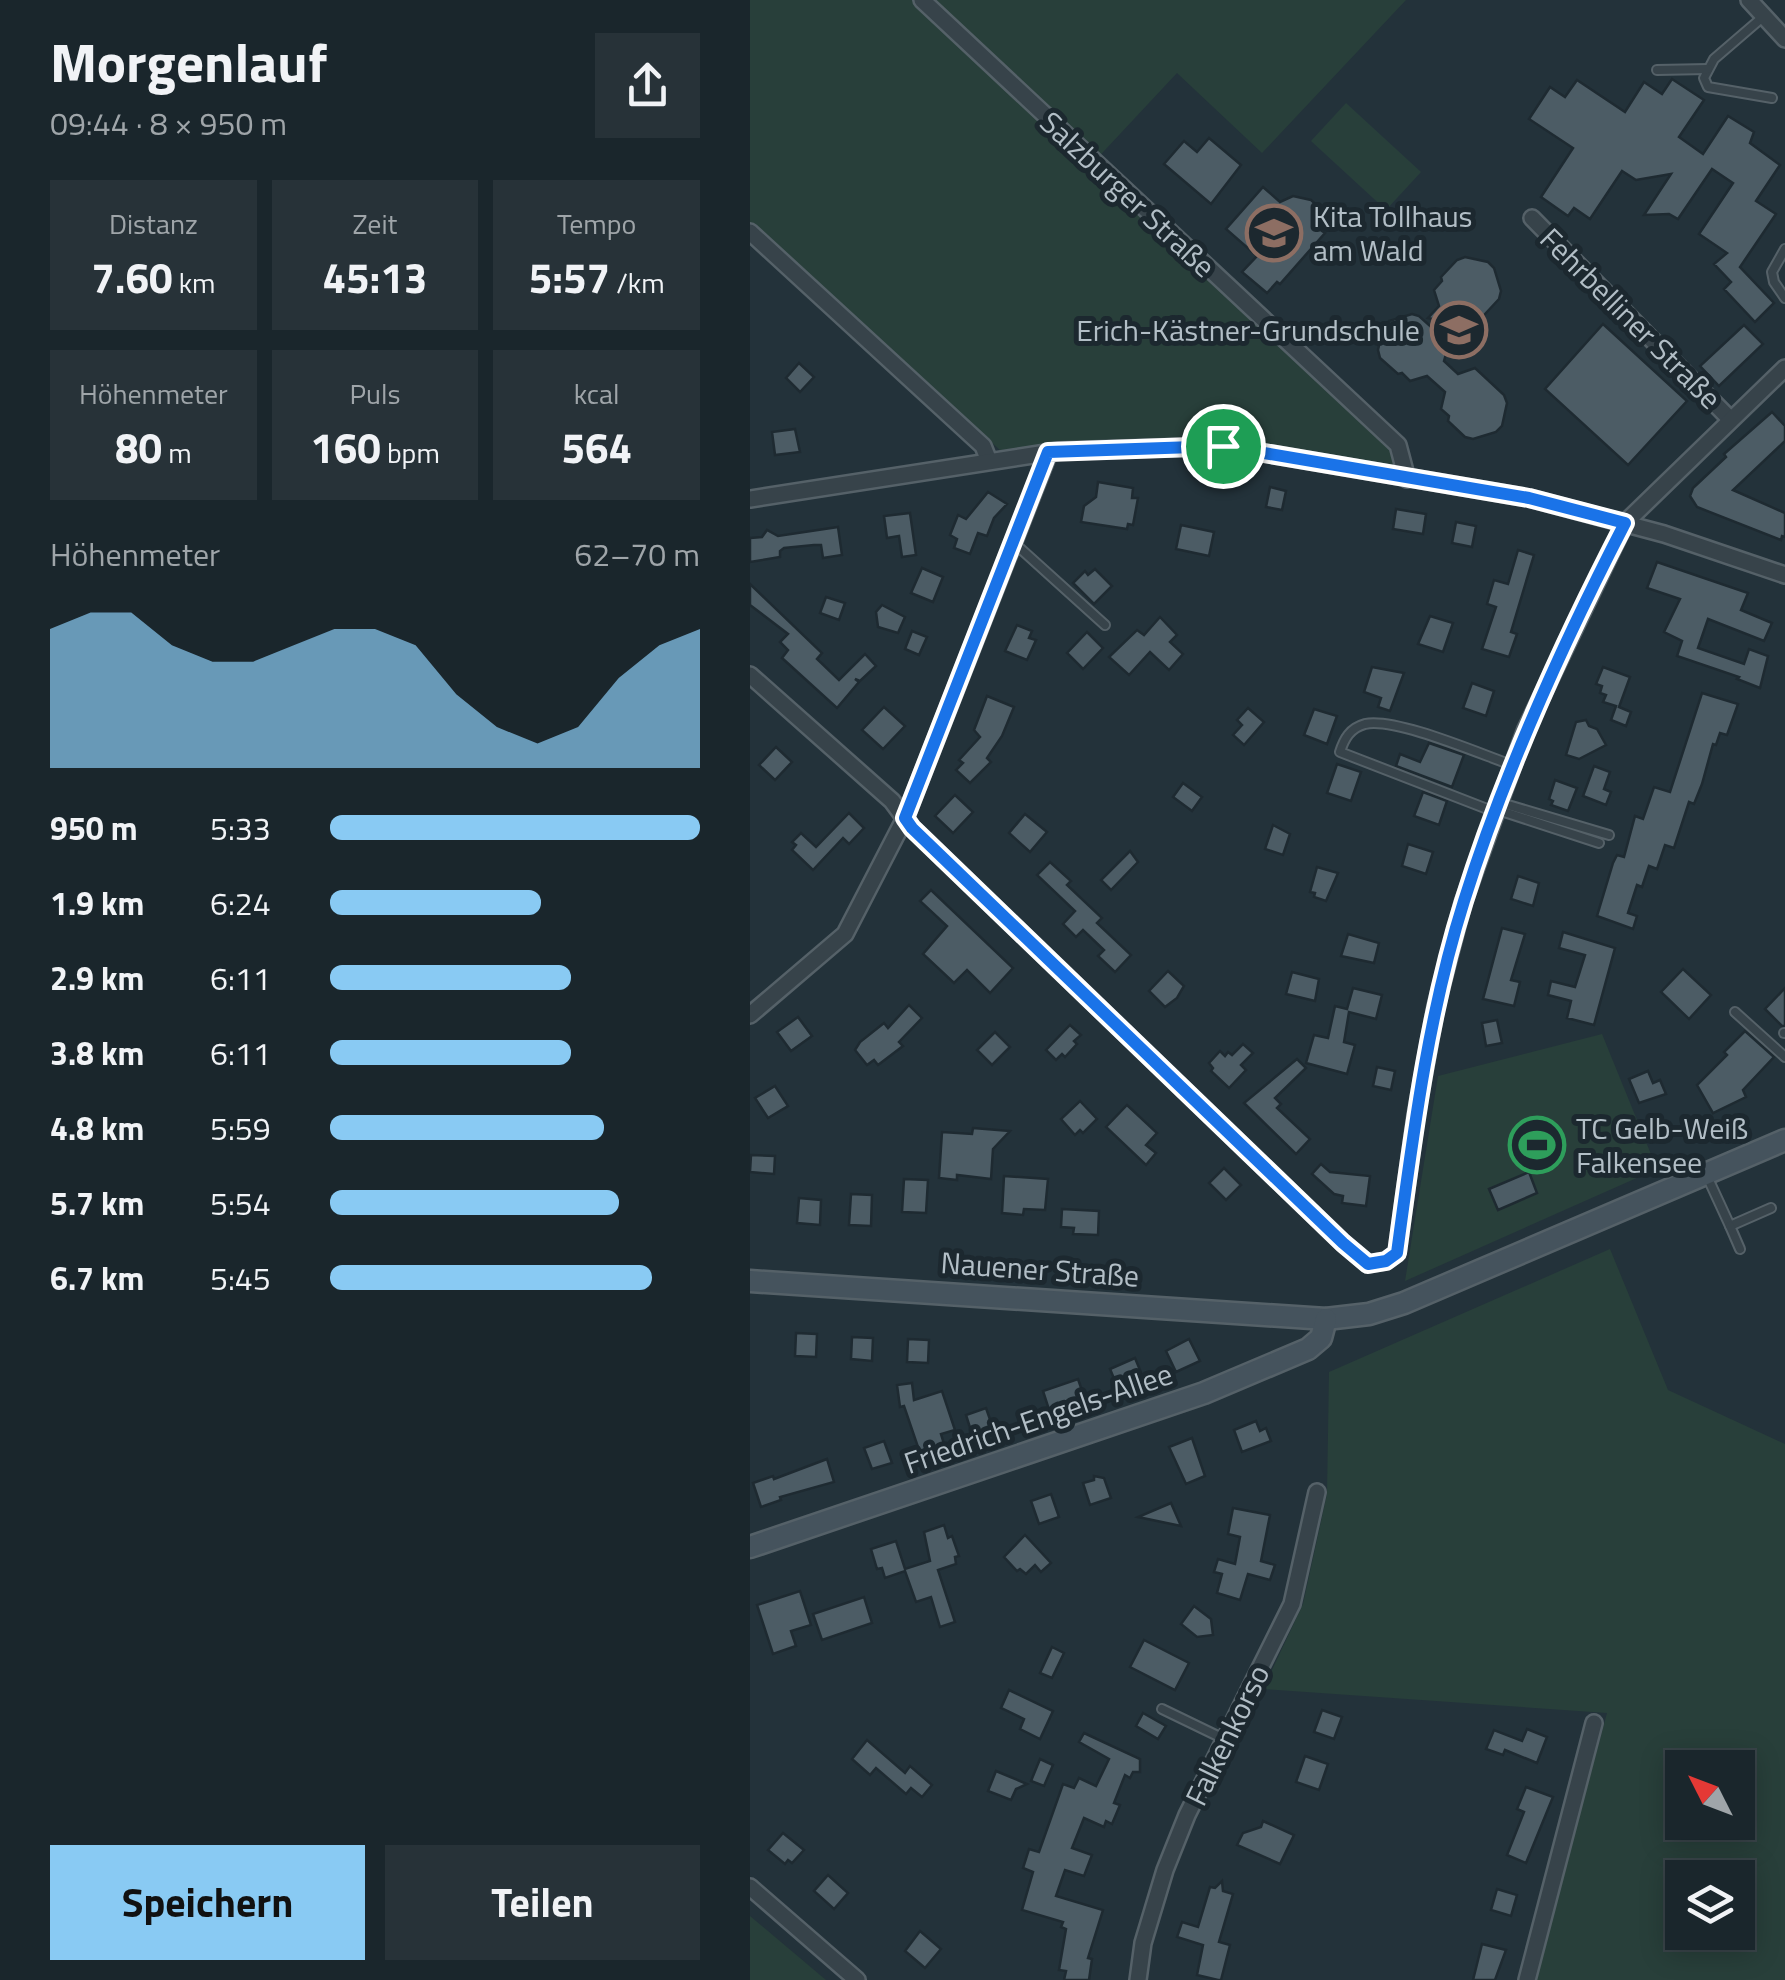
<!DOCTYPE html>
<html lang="de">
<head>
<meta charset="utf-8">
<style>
  body { margin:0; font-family:"Titillium Web",sans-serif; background:#273238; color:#f1f3f6; height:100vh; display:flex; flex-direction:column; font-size:38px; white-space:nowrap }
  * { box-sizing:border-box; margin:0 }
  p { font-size:32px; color:#9fa5a9 }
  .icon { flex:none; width:55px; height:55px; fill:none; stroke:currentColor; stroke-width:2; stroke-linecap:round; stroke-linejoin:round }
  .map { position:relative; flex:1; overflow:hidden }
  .side { display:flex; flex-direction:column; background:#1a262c; width:750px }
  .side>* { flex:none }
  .needle { width:65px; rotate:312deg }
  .controls { position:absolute; left:915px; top:1750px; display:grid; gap:20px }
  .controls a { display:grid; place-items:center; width:90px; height:90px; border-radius:0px; background:#1a262c; box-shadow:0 5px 25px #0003,0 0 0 2px #384348; font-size:50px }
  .pin { position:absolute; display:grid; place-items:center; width:85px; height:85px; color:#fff; margin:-42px; border:5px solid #fff; border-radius:50%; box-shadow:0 2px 10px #0007 }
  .round { display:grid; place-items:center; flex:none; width:105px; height:105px; border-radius:0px; background:#273238 }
  .summary { display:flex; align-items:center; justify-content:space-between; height:170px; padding:0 50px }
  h1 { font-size:55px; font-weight:700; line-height:75px }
  .stats { display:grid; grid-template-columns:repeat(3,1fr); gap:15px; height:170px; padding:10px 50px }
  .stats div { display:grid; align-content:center; border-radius:0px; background:#273238; text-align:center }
  .stats b { font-size:42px; font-weight:700 }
  .stats small { font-size:28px; font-weight:400 }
  .stats p { font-size:28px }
  .chart { height:280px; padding:20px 50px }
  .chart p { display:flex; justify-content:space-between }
  .chart svg { width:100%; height:180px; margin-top:10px; fill:#89caf3; opacity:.7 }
  .primary-button { display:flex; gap:20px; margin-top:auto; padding:20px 50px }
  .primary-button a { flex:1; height:115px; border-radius:0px; background:#89caf3; color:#111; font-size:40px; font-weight:700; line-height:115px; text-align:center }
  .primary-button a+a { background:#273238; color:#f1f3f6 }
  ul { padding:0 50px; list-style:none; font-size:32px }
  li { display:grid; grid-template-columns:160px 120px 1fr; align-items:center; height:75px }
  li i { height:25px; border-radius:12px; background:#89caf3 }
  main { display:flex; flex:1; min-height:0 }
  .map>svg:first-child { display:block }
  .green { fill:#283f3a; fill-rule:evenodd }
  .building { fill:#4c5c65; stroke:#1e2a31; stroke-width:2.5 }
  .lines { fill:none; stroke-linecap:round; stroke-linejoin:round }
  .lane-casing { stroke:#556168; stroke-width:12 }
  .street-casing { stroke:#556168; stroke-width:20 }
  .secondary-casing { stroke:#556168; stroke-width:25 }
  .lane { stroke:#37434a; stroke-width:8 }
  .street { stroke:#37434a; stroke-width:15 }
  .secondary { stroke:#45535d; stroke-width:20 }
  .route-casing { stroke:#fff; stroke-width:20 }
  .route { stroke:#1a73e8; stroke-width:12 }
  .labels { text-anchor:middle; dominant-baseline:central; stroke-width:10; stroke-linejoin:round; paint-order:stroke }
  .street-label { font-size:30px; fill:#b2bec6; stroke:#1c282f }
  .poi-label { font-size:30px; fill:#b2bec6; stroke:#1c282f; text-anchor:start }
</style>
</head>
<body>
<main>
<section class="side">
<div class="summary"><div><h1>Morgenlauf</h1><p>09:44 · 8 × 950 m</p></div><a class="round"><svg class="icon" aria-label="share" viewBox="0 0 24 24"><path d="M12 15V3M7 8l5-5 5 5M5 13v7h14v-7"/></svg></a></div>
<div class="stats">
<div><p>Distanz</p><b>7.60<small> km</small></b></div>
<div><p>Zeit</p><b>45:13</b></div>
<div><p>Tempo</p><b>5:57<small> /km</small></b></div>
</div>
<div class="stats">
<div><p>Höhenmeter</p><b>80<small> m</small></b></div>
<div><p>Puls</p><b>160<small> bpm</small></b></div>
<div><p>kcal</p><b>564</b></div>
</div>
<div class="chart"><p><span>Höhenmeter</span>62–70 m</p>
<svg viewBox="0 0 160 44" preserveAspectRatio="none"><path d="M0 44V10L10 6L20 6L30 14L40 18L50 18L60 14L70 10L80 10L90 14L100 26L110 34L120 38L130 34L140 22L150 14L160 10V44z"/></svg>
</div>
<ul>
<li><b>950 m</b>5:33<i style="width:100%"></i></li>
<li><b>1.9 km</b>6:24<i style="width:57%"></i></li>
<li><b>2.9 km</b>6:11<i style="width:65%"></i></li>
<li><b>3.8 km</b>6:11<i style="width:65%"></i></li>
<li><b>4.8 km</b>5:59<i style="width:74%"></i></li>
<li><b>5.7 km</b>5:54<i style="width:78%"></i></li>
<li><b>6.7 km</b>5:45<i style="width:87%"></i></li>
</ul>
<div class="primary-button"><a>Speichern</a><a>Teilen</a></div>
</section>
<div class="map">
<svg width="1035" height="1980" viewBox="0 0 1035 1980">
  <rect width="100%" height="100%" fill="#23323a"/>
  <g class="green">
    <path d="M0,0h656l-144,153 -85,-80 -86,92 304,284 6,25 -180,-36 -221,12 -250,-227z"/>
    <path d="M596,103l75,69 -35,38 -75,-69z"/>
    <path d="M852,1034l55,135 -252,112 33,-205z"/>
    <path d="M860,1249l58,141 117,54v536h-250l72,-267 -344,-24 40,-85 24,-110 2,-122zM932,1768h56v54h-56zM932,1878h56v54h-56z"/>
    <path d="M0,1916l76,64h-76z"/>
  </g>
  <g class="building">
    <path d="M922,79l32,21 -25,37 24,17 25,-38 26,16 -4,11 30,22 -24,36 20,13 -36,53 34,36 -19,19 -31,-33 7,-7 -17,-18 13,-11 -28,-19 34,-51 -21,-14 -34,50 -9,-5 -25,1 27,-41 -35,6 -14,-9 -32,48 -16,-11 -6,8 -27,-19 32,-49 -44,-29 21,-32 15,10 12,-17 48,32 19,-30 18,12z"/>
    <path d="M459,138l32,27 -30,39 -47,-40 20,-23 13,11z"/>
    <path d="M513,187l17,15 13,-6 18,4 21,19 -10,12 3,2 -45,51 -3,-2 -10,11 -25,-21 15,-16 -31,-27z"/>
    <path d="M715,257l23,5 6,6 7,23 -2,8 -27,29 -44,-10 11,-12 -5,-16 8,-9 -1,-4 16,-17z"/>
    <path d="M662,314l7,2 30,27 -5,18 14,13 17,-6 29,27 3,8 -5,23 -6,6 -23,7 -8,-2 -17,-16 1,-5 -8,-7 4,-17 -18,-16 -17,5 -8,-8 -4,1 -18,-16 -2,-8 5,-23 5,-1 1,-5z"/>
    <path d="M853,324l84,77 -59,64 -83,-76z"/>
    <path d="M994,325l19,19 -44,42 -19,-20z"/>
    <path d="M49,363l15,14 -14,15 -14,-14z"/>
    <path d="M1022,412l13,14v15l-52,49 52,23v24l-3,-1 -1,4 -84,-33 -7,-11 3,-8 33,-31 -2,-3z"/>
    <path d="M45,429l5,23 -25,3 -3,-23z"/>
    <path d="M348,482l35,6 -1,10h6l-5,27 -5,-1 -1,5 -46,-7 3,-16 12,-9z"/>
    <path d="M520,487l16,4 -4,19 -16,-3z"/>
    <path d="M238,492l19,12 -13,14 -7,18 -9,-3 -8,21 -16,-6 3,-9 -7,-4 8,-20 8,4z"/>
    <path d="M646,509l30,5 -3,20 -30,-5z"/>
    <path d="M160,513l6,42 -14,2 -3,-21 -12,2 -3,-22z"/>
    <path d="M706,522l20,4 -4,21 -20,-4z"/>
    <path d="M431,525l33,7 -5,24 -33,-7z"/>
    <path d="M88,527l4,28 -19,3 -2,-13h-7l-30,3 -4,3v6l-30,5v-24l12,-1 5,-7 11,6z"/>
    <path d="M768,550l16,5 -23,77 6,2 -8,23 -27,-8 14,-42 -9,-3 7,-24 14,4z"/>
    <path d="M907,562l91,31 -7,17 31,13 -8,18 -56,-22 -10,29 46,16 5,-15 19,7 -8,32 -23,-9 2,-2 -62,-21 5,-15 -18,-9 16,-33 -33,-11z"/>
    <path d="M172,568l21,9 -10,25 -22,-9z"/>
    <path d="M345,569l17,17 -18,18 -21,-21 12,-12 3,4z"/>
    <path d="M0,584l72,69 -5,6 22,21 26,-26 11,12 -16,15 -5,-2 4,3 -22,26 -55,-50 6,-8 -8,-8 8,-8 -38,-29z"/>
    <path d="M76,597l19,6 -6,17 -19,-7z"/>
    <path d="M132,605l23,12 -7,16 -20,-6 -2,-15z"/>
    <path d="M680,616l23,7 -10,29 -25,-8z"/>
    <path d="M410,617l17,18 -7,7 13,12 -14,16 -19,-18 -21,23 -20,-18 28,-27 7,5z"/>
    <path d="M267,625l15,6 -3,7 7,2 -9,20 -22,-9z"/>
    <path d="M162,631l15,6 -8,18 -14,-6z"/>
    <path d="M337,632l16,16 -20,21 -16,-16z"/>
    <path d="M622,667l32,6 -14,38 -12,-4 3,-9 -17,-6z"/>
    <path d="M853,667l27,10 -11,30 12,5 -5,14 -15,-6 5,-14 -13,-4 3,-7 -6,-2 2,-7 -6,-2z"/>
    <path d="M722,683l22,8 -8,25 -23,-8z"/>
    <path d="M952,693l36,11 -11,31 -7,-2 -4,12 -3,-1 -11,40 -8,20 -5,-2 -15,46 -9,-3 -8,24 -8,-3 -7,21 -5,-2 -9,28 9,3 -4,13 -36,-13 16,-53 4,-8 7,2 11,-41 8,3 11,-32 16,5z"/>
    <path d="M237,696l27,11 -12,29 -15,22 4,4 -21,21 -14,-13 7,-7 -4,-3 21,-23 -6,-7z"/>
    <path d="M134,707l21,19 -22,23 -21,-19z"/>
    <path d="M498,708l16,14 -20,23 -11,-10 9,-10 -5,-5z"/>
    <path d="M564,709l23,7 -10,28 -23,-9z"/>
    <path d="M836,720l3,6 8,3 9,16 -27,14 -13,-4 10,-33z"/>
    <path d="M679,743l35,12 -12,32 -56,-21 4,-12 20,8z"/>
    <path d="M26,747l16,15 -17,18 -16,-15z"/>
    <path d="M587,764l24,8 -10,29 -24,-8z"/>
    <path d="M844,766l16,6 -6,17 7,3 -5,13 -23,-9z"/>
    <path d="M805,780l22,8 -9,23 -17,-6 2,-4 -4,-2z"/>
    <path d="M433,783l19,14 -10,14 -19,-14z"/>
    <path d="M673,792l24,9 -8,24 -25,-9z"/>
    <path d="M205,795l18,17 -20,21 -18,-17z"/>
    <path d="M99,813l15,15 -15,16 -6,-6 -30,32 -21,-20 4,-5 -4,-3 9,-9 15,14z"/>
    <path d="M275,814l22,18 -17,20 -21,-19z"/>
    <path d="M523,825l17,9 -7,21 -18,-6z"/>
    <path d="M658,844l25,8 -7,22 -24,-8z"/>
    <path d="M380,851l8,11 -27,28 -10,-10z"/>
    <path d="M300,862l21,19 -4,4 35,33 -5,5 34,32 -16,17 -17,-16 6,-6 -21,-20 -7,7 -13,-13 12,-13 -38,-36z"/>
    <path d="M567,867l21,6 -12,28 -12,-4 1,-4 -5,-1z"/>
    <path d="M768,876l21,7 -6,23 -22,-7z"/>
    <path d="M181,890l82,78 -23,25 -23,-23 -13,13 -31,-29 24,-28 -27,-25z"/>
    <path d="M752,928l23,6 -14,46 9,2 -6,24 -31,-7z"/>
    <path d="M813,932l52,16 -21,77 -27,-7 4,-17 -23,-6 3,-14 24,6 10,-32 -26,-7z"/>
    <path d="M598,934l31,9 -5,20 -33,-7z"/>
    <path d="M933,969l28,26 -22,24 -28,-27z"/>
    <path d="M418,971l16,15 -7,12 -12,9 -16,-16z"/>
    <path d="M542,972l27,7 -4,22 -29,-7z"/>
    <path d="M603,988l29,7 -6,24 -27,-7 -5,30 11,3 -8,29 -41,-11 8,-28 14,3 7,-32 12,3z"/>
    <path d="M1035,988v38h-3l-17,-17z"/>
    <path d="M159,1005l13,13 -23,24 4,4 -25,19 -4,-5 -7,5 -12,-15 5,-8 24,-19 4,5z"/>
    <path d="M48,1017l14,19 -21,15 -14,-19z"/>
    <path d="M747,1020l5,23 -16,3 -4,-23z"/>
    <path d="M320,1025l11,10 -7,6 3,3 -12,13 -3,-3 -6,6 -10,-10z"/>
    <path d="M995,1031l29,26 -31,33 3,7 -33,16 -16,-28 30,-30 -3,-3z"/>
    <path d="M245,1032l15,15 -18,18 -15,-15z"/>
    <path d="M493,1044l10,9 -12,12 5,5 -17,18 -18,-17 2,-3 -4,-5 11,-12 5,5 3,-4 4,3z"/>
    <path d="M547,1059l9,9 -31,30 6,6 -4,4 33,31 -14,15 -52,-51z"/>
    <path d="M627,1067l18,4 -4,19 -18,-4z"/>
    <path d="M898,1071l5,12 7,-3 6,14 -27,9 -10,-24z"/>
    <path d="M25,1086l13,20 -20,12 -13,-20z"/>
    <path d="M330,1101l17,18 -14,14 -3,-3 -5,5 -14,-16z"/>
    <path d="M377,1105l30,28 -11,12 10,8 -10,12 -40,-38z"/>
    <path d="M223,1128l37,3 -17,18 -2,30 -34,-4v5l-18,-2 3,-46 30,2z"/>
    <path d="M1,1155l24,1 -1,18 -24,-2z"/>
    <path d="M571,1164l9,8 40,4 -4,30 -24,-3 1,-7 -9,-2 -22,-20z"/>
    <path d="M474,1168l17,17 -15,15 -17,-17z"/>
    <path d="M779,1172l8,21 -39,17 -9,-21z"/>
    <path d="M254,1176l44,3 -3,31 -21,-1 -1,6 -21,-2z"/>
    <path d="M154,1179l24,1 -2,33 -24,-1z"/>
    <path d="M101,1194l21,1 -1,31 -22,-1z"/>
    <path d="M49,1198l22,2 -1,25 -23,-2z"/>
    <path d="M312,1209l37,2 -1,24 -25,-1 1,-6 -13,-1z"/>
    <path d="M46,1333l21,1 -1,23 -21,-1z"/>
    <path d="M102,1337l21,1 -1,23 -21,-2z"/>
    <path d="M158,1339l21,1 -1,23 -21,-1z"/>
    <path d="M439,1339l11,22 -24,11 -10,-21z"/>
    <path d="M385,1358l10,24 -25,11 -10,-24z"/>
    <path d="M328,1379l8,23 -35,14 -8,-25z"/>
    <path d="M162,1383l2,17 28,-9 13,39 -14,4 3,10 -24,9 -16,-47 -4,1 -3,-22z"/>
    <path d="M236,1408l7,20 -21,6 -6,-19z"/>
    <path d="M506,1421l4,10 6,-3 5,13 -29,11 -8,-22z"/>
    <path d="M442,1438l13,38 -19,8 -17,-37z"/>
    <path d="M134,1441l8,22 -20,6 -8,-21z"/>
    <path d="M77,1459l7,23 -54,15 1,3 -20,7 -8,-24 20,-7 1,3z"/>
    <path d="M344,1476l10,2 7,20 -21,7 -7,-22 11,-3z"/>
    <path d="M301,1494l8,23 -20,7 -8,-23z"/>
    <path d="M421,1503l10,23 -43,-9z"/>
    <path d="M483,1508l37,7 -9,46 14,4 -5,15 -22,-6 -8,26 -23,-7 5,-19 -8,-2 4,-13 17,5 5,-27 -12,-3z"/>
    <path d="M194,1525l4,13 4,-2 7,20 -4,1 1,7 -18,6 17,52 -15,5 -9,-30 -15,5 -11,-31 -20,7 -3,-10 -5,1 -6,-20 25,-8 9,28 25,-8 -6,-29z"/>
    <path d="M275,1535l26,28 -10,9 -6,-7 -9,9 -6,-5 -3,2 -13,-14z"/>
    <path d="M50,1591l11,34 -20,6 5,15 -23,8 -16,-49z"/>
    <path d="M114,1597l8,26 -50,17 -9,-26z"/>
    <path d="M444,1606l17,13 2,16 -16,2 -16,-13z"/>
    <path d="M394,1640l45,23 -14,27 -45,-23z"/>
    <path d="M302,1647l12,6 -12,25 -12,-5z"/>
    <path d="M259,1690l44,21 -13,28 -20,-10 4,-10 -23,-11z"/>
    <path d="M572,1710l20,7 -8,22 -20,-7z"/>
    <path d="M393,1713l23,13 -8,13 -22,-13z"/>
    <path d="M777,1729l20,8 -10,26 -32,-13 -2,5 -17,-6 8,-19 28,11z"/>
    <path d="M334,1733l56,26v13h-7l-3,6 -5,-3 -11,28 6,2 -8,19 -6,-3 -2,6 -20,-9 -12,30 20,7 -8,21 -19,-6 -9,26 47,14 -15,48 4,1 -3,21h-25l2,-9 -7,-1 7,-41 -5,-2 2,-5 -41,-12 11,-38 -10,-4 6,-19 10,3 24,-68 11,4 5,-10 17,8 13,-27 -30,-17z"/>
    <path d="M117,1740l38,33 5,-7 22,19 -10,12 -11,-9 -5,6 -30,-26 -6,7 -18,-16z"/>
    <path d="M555,1756l23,8 -9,26 -23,-8z"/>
    <path d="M290,1759l13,6 -9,21 -13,-5z"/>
    <path d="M246,1771l31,13 -11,5 -5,11 -23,-9z"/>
    <path d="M776,1787l27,10 -27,66 -19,-8 17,-43 -7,-3z"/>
    <path d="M513,1821l31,14 -14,29 -43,-19 6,-12 18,-6z"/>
    <path d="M33,1833l21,17 -12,13 -4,-3 -3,4 -17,-14z"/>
    <path d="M78,1875l20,18 -14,16 -20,-18z"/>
    <path d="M472,1881l1,10 10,3 -14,48 11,3 -9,35h-3l-21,-5 6,-30 -26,-8 5,-15 16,5 12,-40 5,1z"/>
    <path d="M747,1889l20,6 -6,21 -20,-6z"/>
    <path d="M170,1931l21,18 -16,19 -20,-17z"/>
    <path d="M732,1944l24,6 -11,30h-22z"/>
  </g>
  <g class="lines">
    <g class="lane-casing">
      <g id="lane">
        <path d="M1014,16l-50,43 -10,19 4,9 64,11"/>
        <path d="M907,70l51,-1"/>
        <path d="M1035,249l-13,23 2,10 11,16"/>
        <path d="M263,542l92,83"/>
        <path d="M748,802l111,33"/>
        <path d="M745,809l104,34"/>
        <path d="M745,812l-155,-60c4,-13 10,-24 25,-28 30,-7 115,30 147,41"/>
        <path d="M985,1012l50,45"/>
        <path d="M1034,1033h1"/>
        <path d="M956,1174l24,52 41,-18"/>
        <path d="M980,1226l10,23"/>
        <path d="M412,1709l62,30"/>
      </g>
    </g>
    <g class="street-casing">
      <g id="street">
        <path d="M172,0l476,445 9,34"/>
        <path d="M999,0l36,39"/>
        <path d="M782,218l198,201"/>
        <path d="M0,232l233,214 6,15"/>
        <path d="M0,499l309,-48 164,-5 306,52 135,36 121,41"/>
        <path d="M0,675l142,126 20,27 431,415 25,21 18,-3 11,-8 19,-138 20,-109 27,-103 63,-174 99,-206 160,-155"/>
        <path d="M0,1015l95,-81 60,-116 144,-366"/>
        <path d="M0,1887l107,93"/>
        <path d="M388,1980l5,-37 22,-73 22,-55 105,-211 25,-112"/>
        <path d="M777,1980l67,-257"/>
      </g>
    </g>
    <g class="secondary-casing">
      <g id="secondary">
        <path d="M0,1281l576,38 43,-5 35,-11 381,-163"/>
        <path d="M0,1547l454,-154 104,-44 13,-11 5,-19"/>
      </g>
    </g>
    <use href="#lane" class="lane"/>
    <use href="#street" class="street"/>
    <use href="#secondary" class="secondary"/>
  </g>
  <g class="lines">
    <g class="route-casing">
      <path id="route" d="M473,446l306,52 96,25c-63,122 -120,247 -161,378 -36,114 -51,234 -67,352l-11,8 -18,3 -25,-21 -431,-415 -7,-10 143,-366z"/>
    </g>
    <use href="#route" class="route"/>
  </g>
  <defs>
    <g id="school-ring" transform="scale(2.875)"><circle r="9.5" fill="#1c282f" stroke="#8d6e63" stroke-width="1.5"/><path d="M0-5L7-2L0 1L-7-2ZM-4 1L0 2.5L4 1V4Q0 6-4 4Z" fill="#8d6e63"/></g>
    <g id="stadium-ring" transform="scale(2.875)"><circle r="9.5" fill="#1c282f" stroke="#2e9e5b" stroke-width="1.5"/><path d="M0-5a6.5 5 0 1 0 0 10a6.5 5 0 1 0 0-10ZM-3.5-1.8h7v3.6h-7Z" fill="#2e9e5b"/></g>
  </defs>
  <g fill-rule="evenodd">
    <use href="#school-ring" x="524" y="233"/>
    <use href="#school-ring" x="709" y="330"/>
    <use href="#stadium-ring" x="787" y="1145"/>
  </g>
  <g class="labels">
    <g class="street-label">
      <text transform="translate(378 194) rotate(43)">Salzburger Straße</text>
      <text transform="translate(881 318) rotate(45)">Fehrbelliner Straße</text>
      <text transform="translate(290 1269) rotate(4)">Nauener Straße</text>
      <text transform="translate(288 1418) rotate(-19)">Friedrich-Engels-Allee</text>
      <text transform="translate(477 1735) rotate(-64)">Falkenkorso</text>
    </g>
    <g class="poi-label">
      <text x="563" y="216">Kita Tollhaus<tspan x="563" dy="34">am Wald</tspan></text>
      <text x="670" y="330" text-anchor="end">Erich-Kästner-Grundschule</text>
      <text x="826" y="1128">TC Gelb-Weiß<tspan x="826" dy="34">Falkensee</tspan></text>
    </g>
  </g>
</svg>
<div class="controls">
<a><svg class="needle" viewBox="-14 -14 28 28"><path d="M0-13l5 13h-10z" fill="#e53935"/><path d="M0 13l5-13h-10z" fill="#9fa5a9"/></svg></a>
<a><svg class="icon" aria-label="layers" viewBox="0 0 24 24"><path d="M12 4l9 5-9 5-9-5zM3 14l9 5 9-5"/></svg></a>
</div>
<div class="pin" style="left:473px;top:446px;background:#1e9e55"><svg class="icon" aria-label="arrive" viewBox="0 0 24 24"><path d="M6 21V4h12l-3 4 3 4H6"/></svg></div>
</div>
</main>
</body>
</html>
